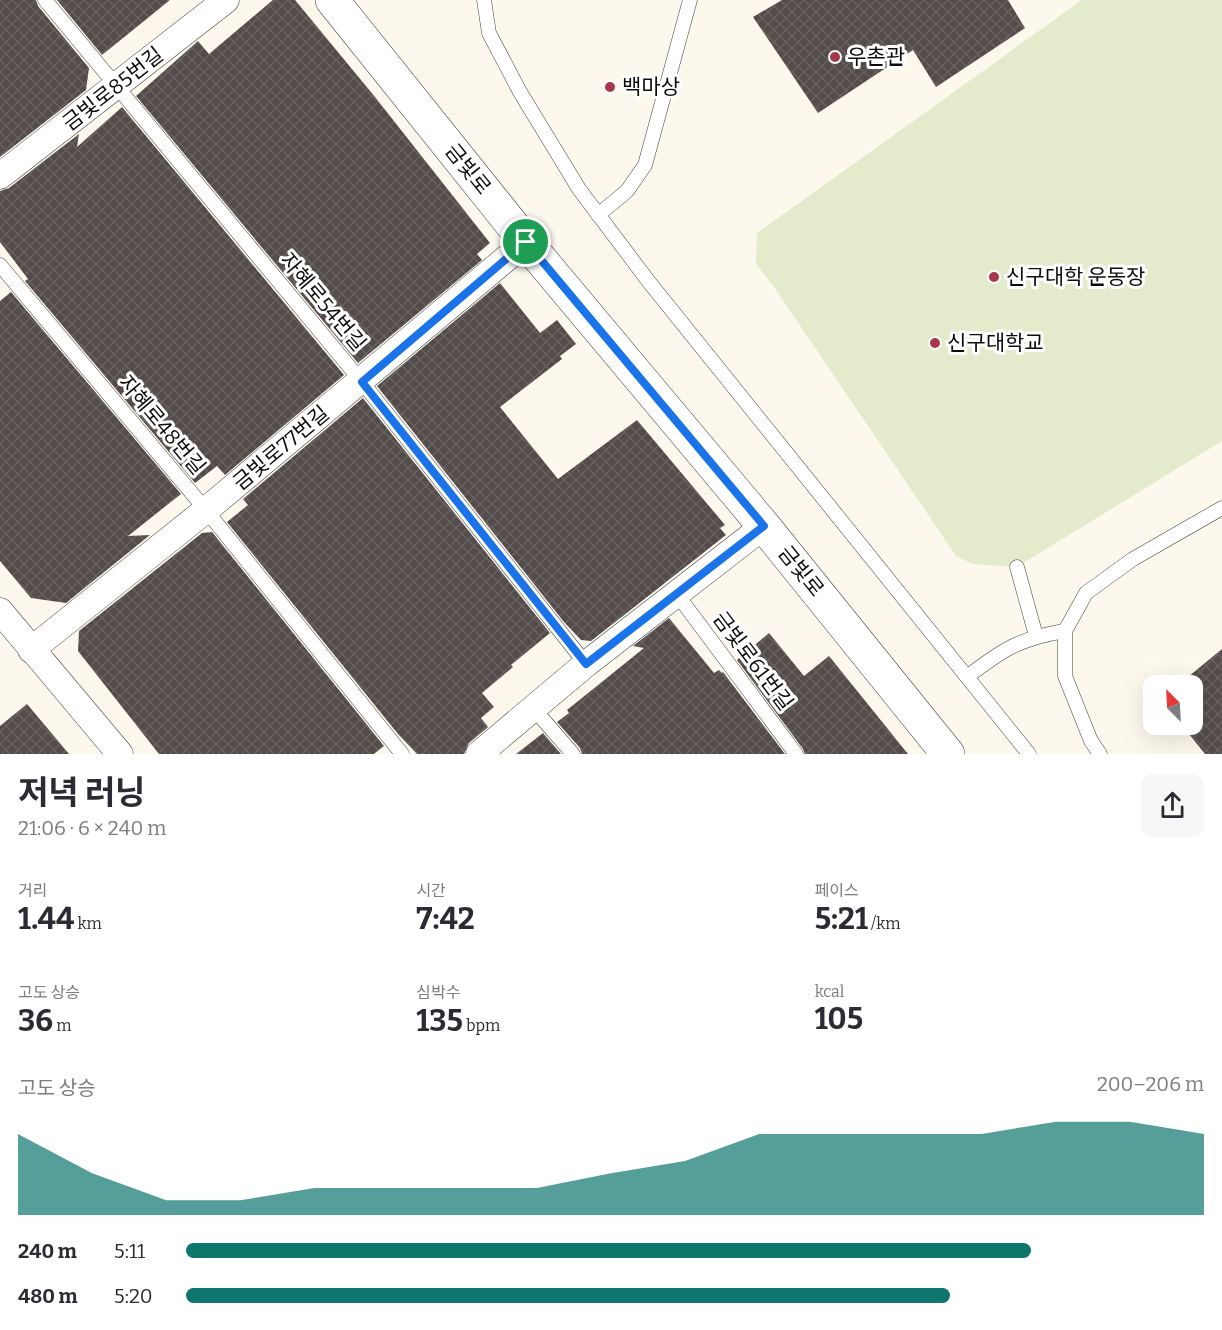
<!DOCTYPE html>
<html lang="ko">
<head>
<meta charset="utf-8">
<style>
  body { margin:0; font-family:Bitter,"Noto Sans KR",serif; background:#f7f7f7; color:#2b2b33; height:100vh; display:flex; flex-direction:column; font-size:22px; white-space:nowrap }
  * { box-sizing:border-box; margin:0 }
  p { font-size:20px; color:#7c7c81 }
  .icon { flex:none; width:33px; height:33px; fill:none; stroke:currentColor; stroke-width:2; stroke-linecap:round; stroke-linejoin:round }
  .map { position:relative; height:754px; overflow:hidden }
  .details { display:flex; flex-direction:column; background:#fff; flex:1 }
  .details>* { flex:none }
  .needle { width:39px; rotate:336deg }
  .tools { position:absolute; left:1143px; top:675px; display:grid; gap:12px }
  .tools a { display:grid; place-items:center; width:60px; height:60px; border-radius:12px; background:#fff; box-shadow:0 6px 24px #0002; font-size:30px }
  .pin { position:absolute; display:grid; place-items:center; width:51px; height:51px; color:#fff; margin:-26px; border:3px solid #fff; border-radius:50%; box-shadow:0 2px 6px #0007 }
  .round { display:grid; place-items:center; flex:none; width:63px; height:63px; border-radius:12px; background:#f7f7f7 }
  .head { display:flex; align-items:center; justify-content:space-between; height:102px; padding:0 18px }
  h1 { font-size:33px; font-weight:700; line-height:45px }
  .stats { display:grid; grid-template-columns:repeat(3,1fr); gap:9px; height:102px; padding:6px 18px }
  .stats div { display:grid; align-content:center }
  .stats b { font-size:30px; font-weight:700 }
  .stats small { font-size:16px; font-weight:400 }
  .stats p { font-size:16px }
  .chart { height:168px; padding:12px 18px }
  .chart p { display:flex; justify-content:space-between }
  .chart svg { width:100%; height:108px; margin-top:6px; fill:#0f766e; opacity:.7 }
  ul { padding:0 18px; list-style:none; font-size:20px }
  li { display:grid; grid-template-columns:96px 72px 1fr; align-items:center; height:45px }
  li i { height:15px; border-radius:8px; background:#0f766e }
  .map>svg:first-child { display:block }
  .pitch { fill:#e4ebcc }
  .building { fill:url(#building-cross-hatch) }
  .lines { fill:none; stroke-linecap:round; stroke-linejoin:round }
  .service-casing { stroke:#3f3f3f; stroke-width:15 }
  .minor-casing { stroke:#3f3f3f; stroke-width:27 }
  .tertiary-casing { stroke:#3f3f3f; stroke-width:34 }
  .service { stroke:#fff; stroke-width:14 }
  .minor { stroke:#fff; stroke-width:26 }
  .tertiary { stroke:#fff; stroke-width:33 }
  .route-casing { stroke:#fff; stroke-width:12 }
  .route { stroke:#1a73e8; stroke-width:8 }
  .poi-dot { fill:#a9364a; stroke:#fff; stroke-width:2 }
  .labels { text-anchor:middle; dominant-baseline:central; stroke-width:6; stroke-linejoin:round; paint-order:stroke }
  .poi-label { font-size:21px; fill:#0c0c0c; stroke:#fff; text-anchor:start }
  .street-label { font-size:21px; fill:#0c0c0c; stroke:#fff }
</style>
</head>
<body>
<div class="map">
<svg width="1222" height="754" viewBox="0 0 1222 754">
  <defs>
    <pattern id="building-cross-hatch" width="8" height="8" patternUnits="userSpaceOnUse" patternTransform="scale(1.5)"><rect width="8" height="8" fill="#534c4a"/><path d="M0 0l8 8M0 8l8-8" fill="none" stroke="#676160"/></pattern>
  </defs>
  <rect width="100%" height="100%" fill="#fdf8ed"/>
  <path class="pitch" d="M1082,0h140v441l-205,126 -44,-3 -17,-8 -180,-266 -20,-26 1,-31z"/>
  <g class="building">
    <path d="M0,0h36l2,6 51,62 -3,22 -86,67z"/>
    <path d="M57,0h113l-68,55z"/>
    <path d="M273,0h22l80,97 115,146 -13,11 5,6 -124,103 -222,-267 62,-55 11,13z"/>
    <path d="M782,0h226l17,28 -89,59 -23,-37 -95,63 -65,-96z"/>
    <path d="M122,107l222,268 -119,100 -8,-9 -22,17 -170,-202 3,-2 -28,-37v-51l9,-3 70,-54 -2,13z"/>
    <path d="M500,283l40,50 17,-13 19,24 -16,12 2,3 -62,48 58,72 79,-59 88,105 -5,3 6,7 -135,106 -10,-1 -17,-18 -187,-236z"/>
    <path d="M11,292l170,202 -53,42 22,-1 -84,68 -35,-5 -31,-37v-260z"/>
    <path d="M363,398l187,235 -39,32 2,2 -31,26 12,14 -13,11 7,9 -19,16 -5,11h-47l-19,-20 -171,-212 21,-17 -5,-6z"/>
    <path d="M212,532l172,214 -10,8h-215l-81,-103 1,-20 123,-98z"/>
    <path d="M669,618l45,55 5,-3 3,3 1,-1 62,82h-203l-2,-6 -23,-26 12,-9 -2,-3 77,-62 -11,-2z"/>
    <path d="M769,633l35,43 25,-20 79,98h-103l-2,-5 -66,-89z"/>
    <path d="M1222,649v105h-17l-24,-30h11v-38h-15z"/>
    <path d="M27,704l42,50h-69v-28z"/>
    <path d="M543,733l18,21h-45z"/>
  </g>
  <g class="lines">
    <g class="service-casing">
      <g id="service">
        <path d="M45,0l317,382 224,282"/>
        <path d="M484,0l5,33 31,59 59,97 70,93 380,472"/>
        <path d="M598,215l29,-24 18,-26 45,-165"/>
        <path d="M0,265l206,245 196,244"/>
        <path d="M1017,567l19,69"/>
        <path d="M676,593l120,161"/>
        <path d="M967,677c35,-27 53,-39 98,-46"/>
        <path d="M534,709l39,45"/>
        <path d="M1100,754l-9,-13 -26,-65v-45l21,-38 47,-34 89,-51"/>
      </g>
    </g>
    <g class="minor-casing">
      <g id="minor">
        <path d="M0,176l226,-176"/>
        <path d="M0,611l120,143"/>
        <path d="M31,650l175,-140 320,-268"/>
        <path d="M479,754l107,-90 178,-138"/>
      </g>
    </g>
    <g class="tertiary-casing">
      <path id="tertiary" d="M332,0l194,242 238,284 184,228"/>
    </g>
    <use href="#service" class="service"/>
    <use href="#minor" class="minor"/>
    <use href="#tertiary" class="tertiary"/>
  </g>
  <g class="lines">
    <g class="route-casing">
      <path id="route" d="M526,242l238,284 -178,138 -224,-282z"/>
    </g>
    <use href="#route" class="route"/>
  </g>
  <g class="poi-dot">
    <circle cx="835" cy="57" r="6"/>
    <circle cx="610" cy="87" r="6"/>
    <circle cx="994" cy="277" r="6"/>
    <circle cx="935" cy="343" r="6"/>
  </g>
  <g class="labels">
    <g class="poi-label">
      <text x="847" y="57">우촌관</text>
      <text x="622" y="87">백마상</text>
      <text x="1006" y="277">신구대학 운동장</text>
      <text x="947" y="343">신구대학교</text>
    </g>
    <g class="street-label">
      <text transform="translate(113 89) rotate(-38)">금빛로85번길</text>
      <text transform="translate(468 169) rotate(51)">금빛로</text>
      <text transform="translate(323 302) rotate(50)">자혜로54번길</text>
      <text transform="translate(162 425) rotate(50)">자혜로48번길</text>
      <text transform="translate(281 448) rotate(-40)">금빛로77번길</text>
      <text transform="translate(801 571) rotate(51)">금빛로</text>
      <text transform="translate(753 661) rotate(53)">금빛로61번길</text>
    </g>
  </g>
</svg>
<div class="tools">
<a><svg class="needle" viewBox="-14 -14 28 28"><path d="M0-13l5 13h-10z" fill="#e53935"/><path d="M0 13l5-13h-10z" fill="#7c7c81"/></svg></a>
</div>
<div class="pin" style="left:526px;top:242px;background:#1e9e55"><svg class="icon" aria-label="arrive" viewBox="0 0 24 24"><path d="M6 21V4h12l-3 4 3 4H6"/></svg></div>
</div>
<section class="details">
<div class="head"><div><h1>저녁 러닝</h1><p>21:06 · 6 × 240 m</p></div><a class="round"><svg class="icon" aria-label="share" viewBox="0 0 24 24"><path d="M12 15V3M7 8l5-5 5 5M5 13v7h14v-7"/></svg></a></div>
<div class="stats">
<div><p>거리</p><b>1.44<small> km</small></b></div>
<div><p>시간</p><b>7:42</b></div>
<div><p>페이스</p><b>5:21<small> /km</small></b></div>
</div>
<div class="stats">
<div><p>고도 상승</p><b>36<small> m</small></b></div>
<div><p>심박수</p><b>135<small> bpm</small></b></div>
<div><p>kcal</p><b>105</b></div>
</div>
<div class="chart"><p><span>고도 상승</span>200–206 m</p>
<svg viewBox="0 0 160 44" preserveAspectRatio="none"><path d="M0 44V11L10 27L20 38L30 38L40 33L50 33L60 33L70 33L80 27L90 22L100 11L110 11L120 11L130 11L140 6L150 6L160 11V44z"/></svg>
</div>
<ul>
<li><b>240 m</b>5:11<i style="width:83%"></i></li>
<li><b>480 m</b>5:20<i style="width:75%"></i></li>
</ul>
</section>
</body>
</html>
